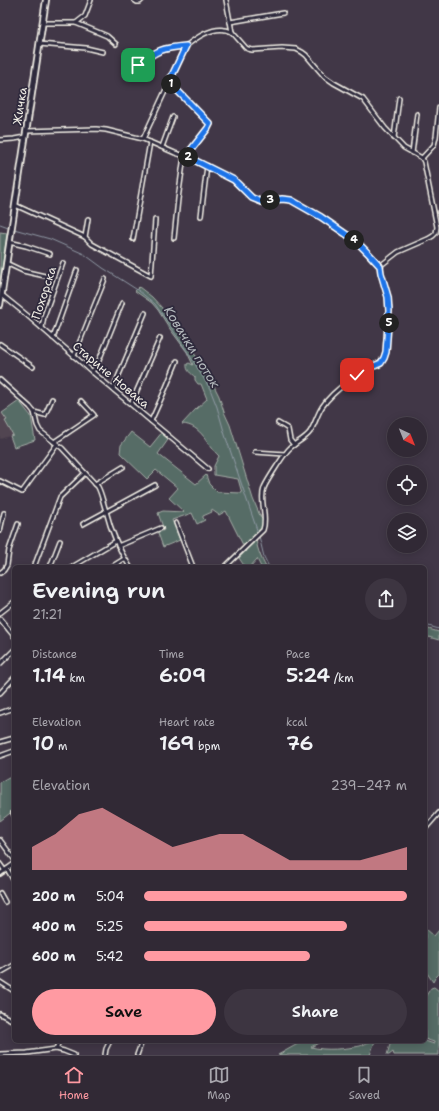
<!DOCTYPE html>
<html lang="en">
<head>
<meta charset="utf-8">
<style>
  body { margin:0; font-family:"Shantell Sans",sans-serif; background:#3d3541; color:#f1f3f6; height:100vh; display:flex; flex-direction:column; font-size:15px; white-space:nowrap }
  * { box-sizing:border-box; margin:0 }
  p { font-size:13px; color:#a8a6ad }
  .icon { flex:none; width:22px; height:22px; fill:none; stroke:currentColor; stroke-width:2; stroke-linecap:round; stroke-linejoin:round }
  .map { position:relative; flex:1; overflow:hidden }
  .panel { position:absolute; left:12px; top:565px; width:415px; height:478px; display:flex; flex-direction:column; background:#312935; border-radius:6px; box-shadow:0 2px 10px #0003,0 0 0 1px #4c4550 }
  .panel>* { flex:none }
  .needle { width:26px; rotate:137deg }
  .controls { position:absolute; left:387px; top:417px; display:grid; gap:8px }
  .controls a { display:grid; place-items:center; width:40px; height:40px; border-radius:50%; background:#312935; box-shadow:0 2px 10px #0003,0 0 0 1px #4c4550; font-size:20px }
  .pin { position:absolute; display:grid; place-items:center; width:34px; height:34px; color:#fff; margin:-17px; border-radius:8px; box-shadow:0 2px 6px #0006 }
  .km { position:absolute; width:20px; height:20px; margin:-10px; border-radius:50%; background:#222; color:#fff; font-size:11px; line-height:20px; text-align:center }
  .round { display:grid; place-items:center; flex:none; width:42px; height:42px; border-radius:21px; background:#3d3541 }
  .summary { display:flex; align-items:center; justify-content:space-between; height:68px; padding:0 20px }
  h1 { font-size:22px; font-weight:600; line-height:30px }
  .figures { display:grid; grid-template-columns:repeat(3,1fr); gap:6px; height:68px; padding:4px 20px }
  .figures div { display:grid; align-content:center }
  .figures b { font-size:20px; font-weight:600 }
  .figures small { font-size:11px; font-weight:400 }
  .figures p { font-size:11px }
  .chart { height:112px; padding:8px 20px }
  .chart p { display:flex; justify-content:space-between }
  .chart svg { width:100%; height:72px; margin-top:4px; fill:#ff9aa2; opacity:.7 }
  .cta { display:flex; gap:8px; margin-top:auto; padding:8px 20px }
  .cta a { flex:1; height:46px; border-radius:24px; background:#ff9aa2; color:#111; font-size:16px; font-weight:600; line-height:46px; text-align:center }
  .cta a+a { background:#3d3541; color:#f1f3f6 }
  ul { padding:0 20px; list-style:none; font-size:13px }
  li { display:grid; grid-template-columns:64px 48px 1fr; align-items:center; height:30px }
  li i { height:10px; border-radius:5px; background:#ff9aa2 }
  .dock { display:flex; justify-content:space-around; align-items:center; height:56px; border-top:1px solid #4c4550; background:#312935; font-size:11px; color:#a8a6ad }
  .dock a { display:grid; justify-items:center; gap:2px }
  .dock .active { color:#ff9aa2 }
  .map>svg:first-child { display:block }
  .built { fill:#514451 }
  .green { fill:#566c66; stroke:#a5aea7 }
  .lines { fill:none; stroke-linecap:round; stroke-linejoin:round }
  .stream { stroke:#909aa5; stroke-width:1 }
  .street-casing { stroke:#f4f1e8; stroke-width:6 }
  .secondary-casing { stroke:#f4f1e8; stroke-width:8 }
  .street { stroke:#2f2a3d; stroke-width:3 }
  .secondary { stroke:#2f2a3d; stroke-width:4.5 }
  .route-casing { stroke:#fff; stroke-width:8 }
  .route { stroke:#1a73e8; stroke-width:5 }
  .labels { text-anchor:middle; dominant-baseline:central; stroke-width:3.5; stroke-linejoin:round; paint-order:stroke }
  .street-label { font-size:12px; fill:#f4f1e8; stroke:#2f2a3d }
  .water-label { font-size:13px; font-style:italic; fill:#b2b7bb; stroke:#2f2a3d }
</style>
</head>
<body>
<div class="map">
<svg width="439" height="1055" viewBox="0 0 439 1055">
  <rect width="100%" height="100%" fill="#413747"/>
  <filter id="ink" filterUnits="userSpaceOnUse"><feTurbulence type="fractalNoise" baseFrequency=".025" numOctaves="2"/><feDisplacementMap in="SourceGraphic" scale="8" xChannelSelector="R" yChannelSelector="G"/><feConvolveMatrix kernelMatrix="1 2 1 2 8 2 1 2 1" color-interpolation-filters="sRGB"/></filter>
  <g filter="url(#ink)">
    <path class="built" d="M2,413l5,7 -2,1 8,14 -13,4v-24z"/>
    <g class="green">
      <path d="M0,232l7,1 -7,51z"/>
      <path d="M139,287l13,10 10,11 27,37 23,37 7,14 5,16 6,13 23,74 8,19 4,4c-1,6 -6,8 -8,14 -3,7 5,24 9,31h-5l-4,-8 -7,8h-5l-6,-9 7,-7 -20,-40 -7,4 -7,-5h-1l1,2 -9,4v2l2,2 -8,4 -5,-11 -20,7 8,20 -17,7 -5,-14 6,-3 -6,-17 5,-2 21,1 -15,-14 9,-10 -22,-18 -9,9 -27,-26 1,-8 10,-13 19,15 13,-16 7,6 -12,17 38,30 10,-9 3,9 8,8 25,1 -4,-14 -24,-4v-9l5,-10c-12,-11 -17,-31 -37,-32l14,-15 11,-10 -6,-15h-3l-3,-4v-3c-4,-4 -9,-6 -8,-13l2,-1 4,2 -6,-13 -17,-23 -12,-19 -6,-7 -17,-12z"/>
      <path d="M19,401l12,15 4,24 -21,7 -4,-11 3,-1 -8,-14 2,-1 -5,-7z"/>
      <path d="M425,628l14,4v8l-14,-4z"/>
      <path d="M14,774v36l-14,11v-39z"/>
      <path d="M425,928l9,8 5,-6v44l-4,4 -2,4 -8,-12z"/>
      <path d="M434,987l5,4v64h-45l-1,-3 -4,3h-2l4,-14h34l9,3v-2l-9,-3v-42l6,-9z"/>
      <path d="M303,1041h19l-11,6c15,4 34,2 49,-1 6,-2 9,-5 15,-5l-5,14h-92z"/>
    </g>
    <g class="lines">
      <g class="stream">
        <path d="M0,224l11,4"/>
        <path d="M14,229l36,10 34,15 19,14 36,23 16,13 32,47 23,38 7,18 8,28 33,98"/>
        <path d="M259,536l5,21 5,10"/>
        <path d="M425,625l14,4"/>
      </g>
      <g class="street-casing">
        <g id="street">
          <path d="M134,0l3,2h3l2,-2"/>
          <path d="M226,0l6,32 14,16 2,1 4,1 30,-2 14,1 6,3 4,3 18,21 10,7 29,16 22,29 19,20 18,10"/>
          <path d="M230,22l53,-9"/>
          <path d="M43,23h33l31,13 9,8"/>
          <path d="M76,23l9,-7 6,-16"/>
          <path d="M39,44l47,4 17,4"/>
          <path d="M138,65c19,-15 24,-17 48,-19"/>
          <path d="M169,82l41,42 -2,4 -18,23 -2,6"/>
          <path d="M26,131l70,-2 10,1 37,9 32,14 13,4 45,23 19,18 10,4 20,-3 9,1 30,17 35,24 24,25 1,7 7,24 1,14 -3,41 -2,6 -6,7"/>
          <path d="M394,138l5,-40"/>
          <path d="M143,139l43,-93c12,-10 30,-22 46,-14"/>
          <path d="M0,140l14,-1 11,-2"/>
          <path d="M162,147l11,-30"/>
          <path d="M412,153l5,-39"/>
          <path d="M422,158l12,-13 2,-8 3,-29"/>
          <path d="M15,205l70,32 7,7 59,32 4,-56"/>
          <path d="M201,216l6,-50"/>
          <path d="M85,237l3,-18"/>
          <path d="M174,238l4,-39 6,-43"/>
          <path d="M133,239l17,-97"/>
          <path d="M9,242l17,4 24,8"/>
          <path d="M6,263l17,8 22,5"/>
          <path d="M380,266l18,-14 30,-13 5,-3 3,-3 1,-6 -13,-65 -2,-4"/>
          <path d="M2,295l26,21 62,54 118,99"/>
          <path d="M42,328l2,-12 19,-53"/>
          <path d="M53,338l24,-68"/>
          <path d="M0,344l33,23"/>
          <path d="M74,356l31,-77"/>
          <path d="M92,372l6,-9 24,-60"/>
          <path d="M0,380l30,27 4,5 3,13 3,6 22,17 36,39c4,8 5,16 8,24 5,20 13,39 24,56"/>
          <path d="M113,389l32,-76"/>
          <path d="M131,404l29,-66"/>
          <path d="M34,412l11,3 7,-16"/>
          <path d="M151,421l14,-31 12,-29"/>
          <path d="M278,423l7,4 3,2 2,11 4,5"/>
          <path d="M54,442l40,-27 -13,-14"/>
          <path d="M255,452l30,2"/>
          <path d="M0,481l22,11 35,-48"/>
          <path d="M95,484l28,-17"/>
          <path d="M176,523l17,44"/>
          <path d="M83,524l72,-39"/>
          <path d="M0,531l4,-18"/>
          <path d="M118,546l43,-18"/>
          <path d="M34,567l26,-70 25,-24"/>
          <path d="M50,567l10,-26"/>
          <path d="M72,567l44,-26"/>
          <path d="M111,567l13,-8"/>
          <path d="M225,567l38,-37c5,-14 -4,-29 1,-42 2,-6 21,-35 25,-39 6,-6 16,-10 21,-17 5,-8 7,-17 12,-25 12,-18 38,-35 58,-43"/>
          <path d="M0,573l4,-3 3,-5 2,-15 9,-26"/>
          <path d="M0,613l14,-11"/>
          <path d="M0,619l14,17"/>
          <path d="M0,664l14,-14"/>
          <path d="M0,693l14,-15"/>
          <path d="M0,713l14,-5"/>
          <path d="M0,742l14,-4"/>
          <path d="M0,756l14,-5"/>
          <path d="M13,813l1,2"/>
          <path d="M425,829l14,-16"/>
          <path d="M0,840l14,19"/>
          <path d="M0,864l5,7"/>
          <path d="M7,869l7,12"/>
          <path d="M0,874l14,-10"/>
          <path d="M0,893l5,9"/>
          <path d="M0,973l14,-8"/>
          <path d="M0,982l14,9"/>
          <path d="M0,1014l14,7"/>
          <path d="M56,1049l3,-8"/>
          <path d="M0,1054l27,-1 29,-4 8,2 10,4"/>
          <path d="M105,1055l1,-6 4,-8"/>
          <path d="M137,1055l5,-14"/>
        </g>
      </g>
      <g class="secondary-casing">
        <path id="secondary" d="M0,305l46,-305"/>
      </g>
      <use href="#street" class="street"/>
      <use href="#secondary" class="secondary"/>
    </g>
  </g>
  <g class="lines" filter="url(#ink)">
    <g class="route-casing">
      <path id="route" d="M138,65c19,-15 24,-17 48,-19l-17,36 41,42 -2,4 -18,23 -2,6 46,23 18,18 10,4 20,-3 9,1 30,17 35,24 13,13 11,12 1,7 7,24 1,14 -3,41 -2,6 -3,5 -14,6 -10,6"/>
    </g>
    <use href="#route" class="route"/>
  </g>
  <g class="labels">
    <g class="street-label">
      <text transform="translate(20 106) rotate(-81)">Жичка</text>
      <text transform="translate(44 293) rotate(-72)">Похорска</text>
      <text transform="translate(111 375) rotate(40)">Старине Новака</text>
    </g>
    <g class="water-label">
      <text transform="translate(192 347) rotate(58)">Ковачки поток</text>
    </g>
  </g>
</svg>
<div class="controls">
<a><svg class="needle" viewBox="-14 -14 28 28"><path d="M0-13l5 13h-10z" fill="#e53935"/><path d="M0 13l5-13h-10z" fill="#a8a6ad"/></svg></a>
<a><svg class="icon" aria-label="locate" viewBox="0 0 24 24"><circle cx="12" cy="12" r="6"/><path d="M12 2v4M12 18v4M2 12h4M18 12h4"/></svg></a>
<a><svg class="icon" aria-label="layers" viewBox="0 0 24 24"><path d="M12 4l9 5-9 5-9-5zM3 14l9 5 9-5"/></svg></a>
</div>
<div class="pin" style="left:138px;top:65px;background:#1e9e55"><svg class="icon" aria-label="arrive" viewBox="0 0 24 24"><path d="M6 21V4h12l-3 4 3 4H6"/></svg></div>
<div class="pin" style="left:357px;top:375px;background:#d93025"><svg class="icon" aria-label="check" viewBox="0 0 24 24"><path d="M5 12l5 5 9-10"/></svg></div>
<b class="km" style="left:171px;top:84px">1</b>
<b class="km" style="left:188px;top:157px">2</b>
<b class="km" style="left:270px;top:200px">3</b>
<b class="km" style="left:354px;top:240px">4</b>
<b class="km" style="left:389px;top:323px">5</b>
<section class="panel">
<div class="summary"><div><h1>Evening run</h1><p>21:21</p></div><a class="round"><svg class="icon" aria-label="share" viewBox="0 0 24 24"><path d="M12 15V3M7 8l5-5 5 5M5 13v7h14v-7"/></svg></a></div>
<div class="figures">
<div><p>Distance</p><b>1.14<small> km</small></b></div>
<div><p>Time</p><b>6:09</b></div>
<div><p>Pace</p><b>5:24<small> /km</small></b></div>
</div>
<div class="figures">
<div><p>Elevation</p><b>10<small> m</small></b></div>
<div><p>Heart rate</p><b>169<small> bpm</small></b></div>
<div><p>kcal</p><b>76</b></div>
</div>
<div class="chart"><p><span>Elevation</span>239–247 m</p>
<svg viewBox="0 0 160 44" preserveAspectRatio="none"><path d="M0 44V30L10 22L20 10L30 6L40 14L50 22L60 30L70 26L80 22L90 22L100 30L110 38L120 38L130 38L140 38L150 34L160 30V44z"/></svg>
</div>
<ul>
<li><b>200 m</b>5:04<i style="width:100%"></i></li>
<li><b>400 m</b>5:25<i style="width:77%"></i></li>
<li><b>600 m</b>5:42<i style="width:63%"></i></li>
</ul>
<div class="cta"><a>Save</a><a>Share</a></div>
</section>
</div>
<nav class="dock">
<a class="active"><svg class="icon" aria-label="home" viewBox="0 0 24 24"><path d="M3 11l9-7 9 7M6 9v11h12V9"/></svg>Home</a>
<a><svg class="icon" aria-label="map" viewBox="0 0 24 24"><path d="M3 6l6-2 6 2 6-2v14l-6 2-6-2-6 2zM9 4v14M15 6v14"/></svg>Map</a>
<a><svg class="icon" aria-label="saved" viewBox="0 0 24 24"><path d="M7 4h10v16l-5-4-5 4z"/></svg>Saved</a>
</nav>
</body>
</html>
